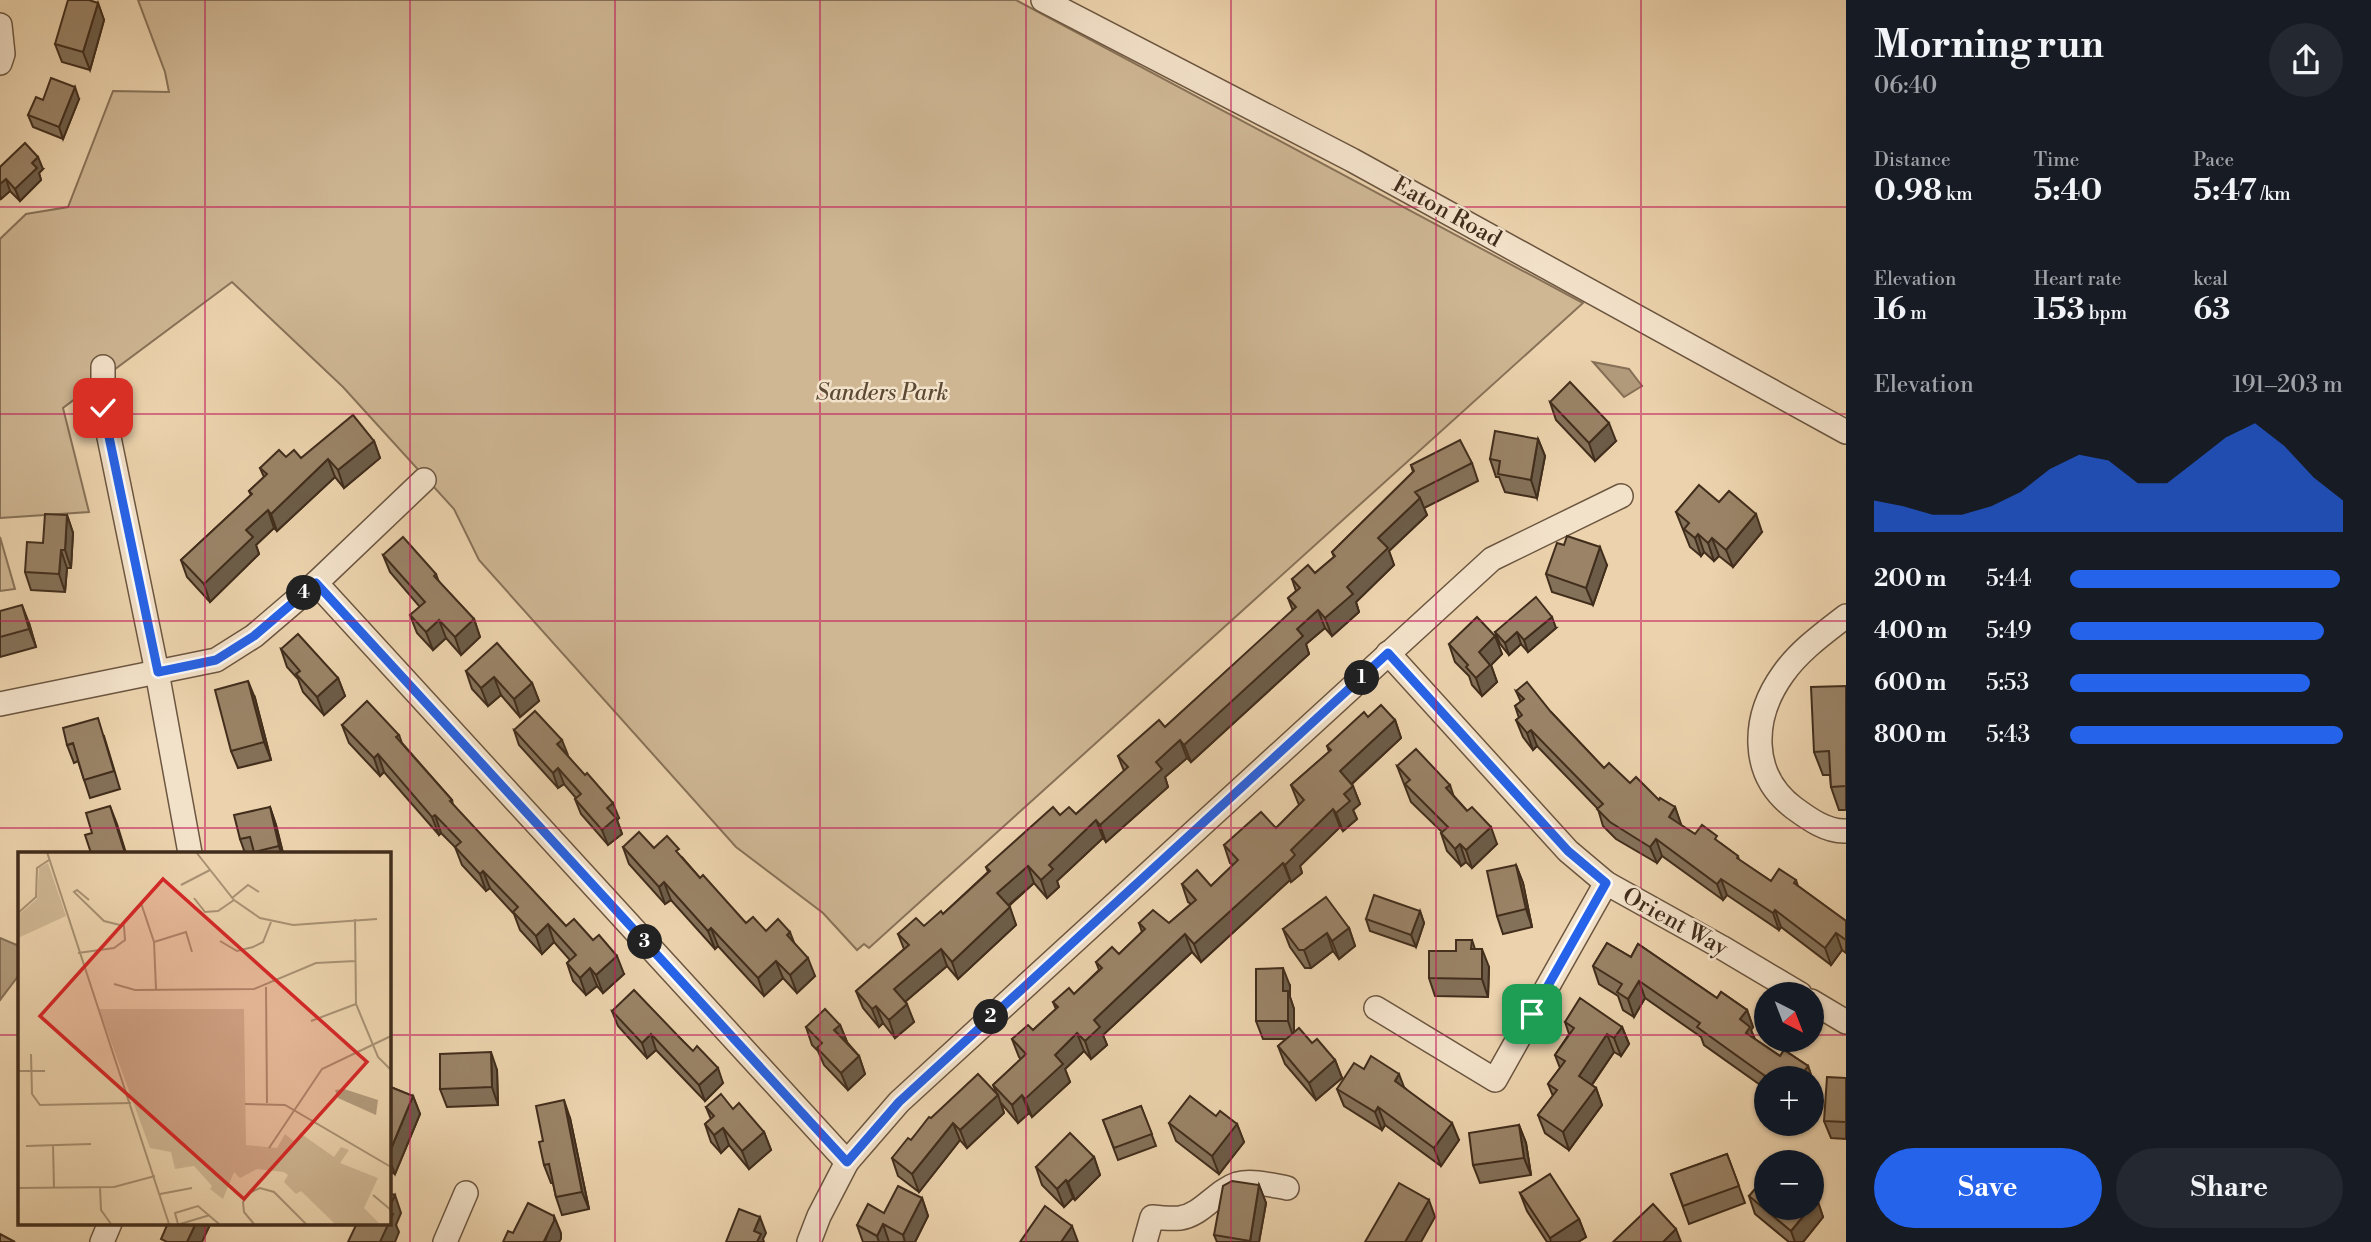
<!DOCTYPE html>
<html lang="en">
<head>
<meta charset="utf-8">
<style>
  body { margin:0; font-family:"Libre Bodoni",serif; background:#242831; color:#f1f3f6; height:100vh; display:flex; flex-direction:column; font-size:26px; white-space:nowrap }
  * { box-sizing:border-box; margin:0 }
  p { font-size:23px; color:#9ea1a6 }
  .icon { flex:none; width:38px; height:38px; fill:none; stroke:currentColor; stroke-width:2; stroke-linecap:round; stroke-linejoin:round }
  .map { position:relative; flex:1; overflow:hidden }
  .drawer { display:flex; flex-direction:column; background:#171b24; width:525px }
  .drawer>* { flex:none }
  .needle { width:46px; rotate:138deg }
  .buttons { position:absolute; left:1754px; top:982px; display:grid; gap:14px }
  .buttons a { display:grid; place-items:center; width:70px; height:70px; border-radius:50%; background:#171b24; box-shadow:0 2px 5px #0004; font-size:35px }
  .pin { position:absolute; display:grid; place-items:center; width:60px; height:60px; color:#fff; margin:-30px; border-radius:14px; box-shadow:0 4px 10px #0006 }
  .km { position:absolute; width:35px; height:35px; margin:-18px; border-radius:50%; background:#222; color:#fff; font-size:19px; line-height:35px; text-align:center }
  .round { display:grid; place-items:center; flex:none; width:74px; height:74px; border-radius:37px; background:#242831 }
  .headline { display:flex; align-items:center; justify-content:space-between; height:119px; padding:0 28px }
  h1 { font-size:38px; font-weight:700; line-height:52px }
  .stats { display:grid; grid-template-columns:repeat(3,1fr); gap:10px; height:119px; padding:7px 28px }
  .stats div { display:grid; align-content:center }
  .stats b { font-size:30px; font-weight:700 }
  .stats small { font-size:19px; font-weight:400 }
  .stats p { font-size:19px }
  .chart { height:196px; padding:14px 28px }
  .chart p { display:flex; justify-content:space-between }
  .chart svg { width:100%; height:126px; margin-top:7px; fill:#2563eb; opacity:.7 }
  .cta { display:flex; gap:14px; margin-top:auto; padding:14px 28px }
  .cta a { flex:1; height:80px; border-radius:42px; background:#2563eb; color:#fff; font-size:28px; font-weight:700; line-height:80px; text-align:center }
  .cta a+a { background:#242831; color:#f1f3f6 }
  ul { padding:0 28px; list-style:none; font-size:23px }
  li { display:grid; grid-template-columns:112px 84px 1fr; align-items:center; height:52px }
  li i { height:18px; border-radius:9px; background:#2563eb }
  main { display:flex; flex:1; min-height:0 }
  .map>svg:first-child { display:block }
  .green { fill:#cfb794; stroke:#887258; stroke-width:2 }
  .water { fill:#b29b7c; stroke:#856f56; stroke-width:2 }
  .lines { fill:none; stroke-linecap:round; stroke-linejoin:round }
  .minor-casing { stroke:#6c5640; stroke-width:26 }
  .minor { stroke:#f3e2ca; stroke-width:23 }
  .wall { fill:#847159; stroke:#412d1c; stroke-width:2 }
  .shaded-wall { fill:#6c5c48; stroke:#412d1c; stroke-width:2 }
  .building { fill:#9a8367; stroke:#412d1c; stroke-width:2 }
  .route-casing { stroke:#fff; stroke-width:14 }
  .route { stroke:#2563eb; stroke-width:9 }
  .grid { fill:none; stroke:#c2185b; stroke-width:2; stroke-opacity:0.55 }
  .labels { text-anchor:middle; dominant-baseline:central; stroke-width:5; stroke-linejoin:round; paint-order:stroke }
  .street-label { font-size:23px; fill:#412d1c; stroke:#f3e2ca }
  .park-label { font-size:23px; font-style:italic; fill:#5d4934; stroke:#f3e2ca }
  .inset-road { fill:none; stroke:#a89173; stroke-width:2 }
  .view { fill:#d62828; fill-opacity:0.15; stroke:#d62828; stroke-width:3.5 }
  .inset-edge { fill:none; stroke:#412d1c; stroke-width:3.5 }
</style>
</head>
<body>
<main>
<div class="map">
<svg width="1846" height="1242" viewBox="0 0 1846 1242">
  <rect width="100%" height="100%" fill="#ecd3ad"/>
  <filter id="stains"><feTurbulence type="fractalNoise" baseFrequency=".00286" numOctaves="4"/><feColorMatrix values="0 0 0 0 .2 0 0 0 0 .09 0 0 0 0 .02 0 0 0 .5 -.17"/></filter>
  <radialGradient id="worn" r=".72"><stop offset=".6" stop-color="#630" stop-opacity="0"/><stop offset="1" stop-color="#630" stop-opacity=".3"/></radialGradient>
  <g class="green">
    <path d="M138,0h878l567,303 -714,645 -5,-4 -7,6 -34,-37 -87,-66 -257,-287 -25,-51 -111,-122 -111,-105 -169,126 26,104 -89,6v-279l26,-25 42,-7 45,-116 56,1 -4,-20z"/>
    <path d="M0,537l15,52 -15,2z"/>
  </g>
  <g class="water">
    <path d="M1593,362l36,7 13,17 -18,11z"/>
    <path d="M0,938l19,8v29l-19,25z"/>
  </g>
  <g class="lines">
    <g class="minor-casing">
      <g id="minor">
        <path d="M1043,0l309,160 494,272"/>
        <path d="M0,25l3,29 -3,9"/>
        <path d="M103,367v41l54,264 33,181"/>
        <path d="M316,583l531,579"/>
        <path d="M1846,616c-22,17 -47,35 -63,58 -31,43 -34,100 11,134 15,11 33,24 52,23"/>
        <path d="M1388,653l180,198 38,32 115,64 79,47"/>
        <path d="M0,704l216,-44 38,-24 62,-53 108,-103"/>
        <path d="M1811,1001l35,21"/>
        <path d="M1376,1008l119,72 111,-197"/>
        <path d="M102,1242l8,-19"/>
        <path d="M445,1242l21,-49"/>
        <path d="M809,1242l10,-26 28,-54 52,-60 593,-543 129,-63"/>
        <path d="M1145,1242l7,-25c9,1 19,2 28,1 22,-3 36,-27 57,-34 15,-4 34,1 50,4"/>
      </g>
    </g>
    <use href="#minor" class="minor"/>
  </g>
  <g class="wall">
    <path d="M98,3l6,17 -14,50 -28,-8 -7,-18z"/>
    <path d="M79,99l-16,40 -30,-12 -5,-12 15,-15z"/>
    <path d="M0,167l43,2 -4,4 2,7 -21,21 -10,-10 -9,8 -1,-1z"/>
    <path d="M1550,402l66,39 -21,20 -39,-41z"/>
    <path d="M1538,439l7,17 -8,42 -32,-6 -6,-15h-3l-6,-18z"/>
    <path d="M374,441l6,17 -36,30 -9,-11 -58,54 -3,-3 -18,17 3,9 -49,48 -23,-25 -6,-17 70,-65 -2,-4 15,-14 -4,-9 26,-11 15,1z"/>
    <path d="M1472,463l6,18 -54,27 3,7 -38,36 5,14 -38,37 3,10 -27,24 -7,-8 -19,16 3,10 -118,108 -4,-4 -22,19 3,10 -62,55 -3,-4 -46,43 2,6 -12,11 -13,-15 -25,23 7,19 -58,54 -11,-13 -42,36 9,20 -19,16 -12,-15 -4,4 -16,-19 -7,-17 48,-42 -6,-15 26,-8 19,-12 45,-42 -2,-5 74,-52 16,-1 48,-43 -6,-15 47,-29 128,-116 -5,-13 8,-7 -4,-12 23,-6 19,-16 -2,-5 81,-80 -2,-7z"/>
    <path d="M1719,502l43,30 -29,35 -14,-11 -5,5 -10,-9 -3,4 -11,-9 -14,-35z"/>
    <path d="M67,515l6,18 -2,35h-4l-2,24 -34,-2 -6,-18 18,-29z"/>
    <path d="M1564,545l43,20 -14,40 -41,-13 -6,-18z"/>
    <path d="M383,555l53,19 3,8 35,37 6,18 -19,18 -15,-17 -13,12 -16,-17 -7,-18 10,-8 -30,-35z"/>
    <path d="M0,611l29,12 7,24 -36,10z"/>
    <path d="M1556,628l-28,24 -7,-8 -12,11 -9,-11 -5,-12z"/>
    <path d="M1495,636l7,18 -11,11 6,17 -15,14 -10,-11 -3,-9 -14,-14 -6,-18z"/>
    <path d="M281,649l57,29 7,18 -21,19 -21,-23 -5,-13 -11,-12z"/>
    <path d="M466,671l66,12 7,18 -19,16 -19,-22 -13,11 -16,-17z"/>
    <path d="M1846,686v124h-7l-8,-23 -1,-12h-7l-9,-23z"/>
    <path d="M1516,691l35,21 53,56 55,32 16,7 6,18 14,9 25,9 18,13 1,4 32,21 25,-1 2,6 48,35v32l-4,-3 -11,15 -50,-38 -2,3 -52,-35 -4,5 -61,-44 -5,7 -41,-24 -13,-13 -5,-17 -61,-63 -4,4 -10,-13 -7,-17 3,-2 -4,-12 6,-4z"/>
    <path d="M255,698l16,62 -33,8 -7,-17z"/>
    <path d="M1368,717l27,3 6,18 -49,46 8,20 -7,6 4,9 -14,12 -3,-4 -40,39 2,7 -11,9 -1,-2 -89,82 -9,-10 -89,83 4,10 -16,14 -7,-8 -19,18 5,13 -38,35 -3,-4 -11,10 -17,-20 3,10 -37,35 -7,-8 -41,52 -21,-16 -6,-18 19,-18 20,-22 66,-24 -4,-9 28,-26 -2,-2 -7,-18 21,-9 23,-21 -3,-7 21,-8 25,-24 -3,-8 23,-8 23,-22 -3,-9h30l22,-19 -3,-2 -6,-18 29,2 22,-21 -3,-2 -6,-18 52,-17 23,-23 -8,-20 38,-33 -2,-6z"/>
    <path d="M342,725l57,10 3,8 50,57 1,5 113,121 58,48 -21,19 -6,-7 -11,9 -13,-14 -6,-18 3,-3 -16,-18 -12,12 -22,-24 -6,-16 -24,-26 -4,3 -24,-26 -7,-18 -14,-14 -2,2 -55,-63 -4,4 -31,-33z"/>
    <path d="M514,730l53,25 52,63 -2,2 5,14 -14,11 -27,-31 -6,-15 1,-1 -12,-14 -6,4 -39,-43z"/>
    <path d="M104,736l16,53 -30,9 -12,-37 -4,2 -7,-18z"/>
    <path d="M1397,766l57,30 43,48 -25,24 -6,-6 -5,4 -14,-15 -6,-18 1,-1 -31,-30z"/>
    <path d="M270,807l6,18 7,28h-38l-5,-14z"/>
    <path d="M623,847l31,1 28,9 18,21 46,45 20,8 28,12 21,33 -18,17 -14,-15 -19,18 -46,-50 -3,3 -44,-49 -6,4 -36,-40z"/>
    <path d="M1516,865l7,18 9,44 -29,7 -6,-18z"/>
    <path d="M1420,911l4,12 -8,24 -46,-16 -4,-12z"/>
    <path d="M1349,928l6,18 -16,13 -6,-8 -22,17h-6l-15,-21 -7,-18z"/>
    <path d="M1472,940l3,9 14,18 -1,30 -53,-1 -6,-18 27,-27z"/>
    <path d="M1607,943l24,14 7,-13 79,54 4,-6 26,18 6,17 -2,3 4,9 25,17 4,-6 24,16 6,18 -3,4v-10h-45v11l-62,-44 -3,-8 -56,-39 -11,19 -11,-7 -5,-14 -19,-12 -6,-18z"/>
    <path d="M1290,986v11l4,12v23l18,11 23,17 7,18 -26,22 -31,-36 -7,-18 8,-7h-23l-7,-18z"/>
    <path d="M612,1011l69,28 42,44 -18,18 -49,-51 -9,8 -29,-32z"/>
    <path d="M1565,1022l57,5 7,17 -8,12 -7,-4 -22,33 4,3 6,17 -33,45 -24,-17 -7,-18 15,-19 -5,-12 12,-16 -5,-13 14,-21z"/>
    <path d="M840,1025l7,17 12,14 6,18 -17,16 -24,-25 -6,-14 -6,-6 -6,-18z"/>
    <path d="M1364,1069l41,19 54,52 -18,26 -56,-41 -3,5 -38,-24 -7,-17z"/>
    <path d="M497,1070l1,35 -51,2 -7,-18z"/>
    <path d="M1846,1078v61l-15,-1 -7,-17z"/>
    <path d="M388,1086l25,10 7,18 -25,60 -7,-3z"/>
    <path d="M1141,1106l15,40 -38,14 -15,-40z"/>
    <path d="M706,1107l27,2 31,23 7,18 -22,19 -20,-24 -8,8 -10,-11 -6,-18 6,-5z"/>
    <path d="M1216,1116l21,8 7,18 -25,32 -43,-33 -7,-18z"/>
    <path d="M570,1118l19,91 -27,6 -6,-18 -3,-14h-2l-7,-18 -1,-24z"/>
    <path d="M1519,1125l7,18 5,32 -51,8 -7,-18z"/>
    <path d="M1727,1154l18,49 -56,21 -18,-50z"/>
    <path d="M1094,1157l6,18 -25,25 -2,-2 -9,9 -22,-22 -6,-18z"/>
    <path d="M1259,1185l7,18 -7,39h-42l-3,-7z"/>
    <path d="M1520,1193l59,26 7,18 -8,5h-31l-20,-31z"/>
    <path d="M1749,1196l68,3 6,18 -20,25h-14l-34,-28z"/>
    <path d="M922,1198l6,18 -13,26h-52l-6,-17 27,-12z"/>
  </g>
  <g class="shaded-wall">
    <path d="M98,3l6,17 -14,50 -7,-18z"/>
    <path d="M75,87l4,12 -16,40 -4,-12z"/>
    <path d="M38,157l5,12 -4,4 2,7 -21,21 -5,-12 17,-26z"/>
    <path d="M6,179l4,12 -9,8 -1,-4v-11z"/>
    <path d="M1609,423l7,18 -21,20 -6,-18z"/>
    <path d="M1538,439l7,17 -8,42 -6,-18z"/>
    <path d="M374,441l6,17 -36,30 -6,-18z"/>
    <path d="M328,459l7,18 -58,54 -6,-17z"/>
    <path d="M1420,498l7,17 -38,36 5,14 -38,37 3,10 -27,24 -7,-18 53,-80z"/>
    <path d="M268,510l6,18 -18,17 3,9 -49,48 -6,-18 42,-54z"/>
    <path d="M1756,514l6,18 -29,35 -7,-17z"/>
    <path d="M67,515l6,18 -2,35 -6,-18z"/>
    <path d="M1698,534l6,18 -3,4 -6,-18z"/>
    <path d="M1712,538l7,18 -5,5 -6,-18z"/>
    <path d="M1600,547l7,18 -14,40 -7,-17z"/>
    <path d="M61,550l6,18 -2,24 -6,-18z"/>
    <path d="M22,605l7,18 7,24 -7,-18z"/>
    <path d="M1318,610l7,18 -19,16 3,10 -118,108 -7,-17 113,-116z"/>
    <path d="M1552,617l4,11 -28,24 -4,-12z"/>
    <path d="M474,619l6,18 -19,18 -6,-18z"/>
    <path d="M439,620l7,18 -13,12 -7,-18z"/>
    <path d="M1517,632l4,12 -12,11 -4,-12z"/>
    <path d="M1495,636l7,18 -11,11 6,17 -15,14 -6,-18 3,-26z"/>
    <path d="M494,677l7,18 -13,11 -7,-18z"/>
    <path d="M338,678l7,18 -21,19 -7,-18z"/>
    <path d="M248,681l7,17 16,62 -7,-18z"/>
    <path d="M532,683l7,18 -19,16 -6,-18z"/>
    <path d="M1395,720l6,18 -54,50 -7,-17z"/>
    <path d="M1531,730l6,16 -4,4 -6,-17z"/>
    <path d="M562,740l6,15 -11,-11z"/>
    <path d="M1180,740l7,18 -22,19 3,10 -62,55 -6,-17 56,-63z"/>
    <path d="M378,754l6,18 -4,4 -6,-18z"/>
    <path d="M558,768l6,16 -6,4 -5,-15z"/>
    <path d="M1450,785l6,18 -10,-15z"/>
    <path d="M1353,786l7,18 -7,6 4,9 -14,12 -7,-18 8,-19z"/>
    <path d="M613,803l6,15 -2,2 5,14 -14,11 -6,-15 5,-22z"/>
    <path d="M110,806l7,18 9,29h-1z"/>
    <path d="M270,807l6,18 7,28h-2l-2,-7z"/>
    <path d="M1675,807l6,17 -6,9 -6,-16z"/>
    <path d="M1333,809l7,18 -40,39 2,7 -11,9 -6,-17 6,-15z"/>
    <path d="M435,815l6,18 -2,2 -7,-18z"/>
    <path d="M1096,820l7,18 -46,43 2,6 -12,11 -6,-18 8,-15z"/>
    <path d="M1491,827l6,17 -25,24 -6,-18z"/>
    <path d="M1656,839l6,17 -5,7 -7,-16z"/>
    <path d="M1460,844l6,18 -5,4 -6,-17z"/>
    <path d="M1283,863l7,17 -89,82 -7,-18z"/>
    <path d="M1516,865l7,18 9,44 -6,-18z"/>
    <path d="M1028,866l6,17 -31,27 -6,-17z"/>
    <path d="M483,871l7,17 -4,3 -6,-17z"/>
    <path d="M1721,879l6,16 -4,5 -6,-16z"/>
    <path d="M664,882l7,18 -6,4 -6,-17z"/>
    <path d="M1010,907l6,18 -58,54 -6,-17z"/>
    <path d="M1775,910l6,17 -2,3 -6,-17z"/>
    <path d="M1420,911l4,12 -8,24 -5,-12z"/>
    <path d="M548,924l6,18 -12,12 -6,-18z"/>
    <path d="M711,928l7,18 -3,3 -7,-18z"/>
    <path d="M1349,928l6,18 -16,13 -7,-18z"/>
    <path d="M790,932l7,18 -10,-15z"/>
    <path d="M1327,933l6,18 -22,17 -7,-18z"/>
    <path d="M1836,933l6,17 -11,15 -6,-17z"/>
    <path d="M1185,934l7,18 -89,83 4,10 -16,14 -6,-18 9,-21z"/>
    <path d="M941,949l6,17 -47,40 -6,-17z"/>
    <path d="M1482,949l7,18 -1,30 -6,-18z"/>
    <path d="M617,956l7,18 -21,19 -7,-18z"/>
    <path d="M808,958l7,18 -18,17 -7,-18z"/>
    <path d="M776,961l7,17 -19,18 -6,-18z"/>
    <path d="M590,968l7,18 -11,9 -6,-17z"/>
    <path d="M1283,968l7,18v11l4,12v30l-6,-18 -5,-30z"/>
    <path d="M1639,981l6,17 -11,19 -6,-18z"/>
    <path d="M907,1004l7,18 -19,16 -6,-18z"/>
    <path d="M876,1006l7,17 -4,4 -7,-18z"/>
    <path d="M1747,1010l6,17 -2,3 6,15 -4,6 -13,-32z"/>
    <path d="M840,1025l7,17 -13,-12z"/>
    <path d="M1622,1027l7,17 -8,12 -7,-18z"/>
    <path d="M1077,1033l7,18 -19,18 5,13 -38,35 -7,-18 30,-44z"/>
    <path d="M651,1034l5,16 -9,8 -5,-15z"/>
    <path d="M1607,1034l7,18 -28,41 -7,-17z"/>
    <path d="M491,1052l6,18 1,35 -6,-18z"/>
    <path d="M859,1056l6,18 -17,16 -7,-17z"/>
    <path d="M1335,1060l7,18 -26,22 -7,-17z"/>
    <path d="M1808,1066l6,18 -3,4v-10h-12z"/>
    <path d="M718,1068l5,15 -18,18 -6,-16z"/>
    <path d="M1399,1074l7,18 -11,-11z"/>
    <path d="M1596,1088l6,17 -33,45 -6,-18z"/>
    <path d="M998,1095l6,18 -37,35 -7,-18z"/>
    <path d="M1022,1095l7,18 -11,10 -6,-18z"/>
    <path d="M413,1096l7,18 -25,60 -7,-18z"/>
    <path d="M564,1100l6,18 19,91 -7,-17z"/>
    <path d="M1378,1107l7,18 -3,5 -7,-18z"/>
    <path d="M953,1123l7,17 -41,52 -7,-18z"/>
    <path d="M1452,1123l7,17 -18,26 -7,-18z"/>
    <path d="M1237,1124l7,18 -25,32 -7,-18z"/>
    <path d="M1519,1125l7,18 5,32 -7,-17z"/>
    <path d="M723,1128l6,17 -8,8 -7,-18z"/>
    <path d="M764,1132l7,18 -22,19 -7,-18z"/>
    <path d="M1094,1157l6,18 -25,25 -7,-18z"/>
    <path d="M1066,1180l7,18 -9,9 -7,-18z"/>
    <path d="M1259,1185l7,18 -7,39h-9z"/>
    <path d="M395,1195l6,18 -5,12 3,7 -4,10h-15l8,-27v-5z"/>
    <path d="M922,1198l6,18 -13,26h-10l-2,-7z"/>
    <path d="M1817,1199l6,18 -20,25h-8l-4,-11 19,-23h1v-2z"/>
    <path d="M1429,1200l6,17 -14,25h-16z"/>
    <path d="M554,1216l7,17v6l-2,3h-14z"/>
    <path d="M760,1217l6,16 -3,6 1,3h-7l-3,-11z"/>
    <path d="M1579,1219l7,18 -8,5h-27l-1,-4z"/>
    <path d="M196,1223h15l-9,19h-15z"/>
    <path d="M883,1224l6,18h-10l-2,-6z"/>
    <path d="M1072,1226l6,16h-17z"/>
    <path d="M1676,1229l5,13h-18z"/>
  </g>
  <g class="building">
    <path d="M68,0h21l9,3 -15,49 -28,-8z"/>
    <path d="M51,78l24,9 -16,40 -31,-12 8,-18 7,3z"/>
    <path d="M25,143l13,14 -6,6 5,5 -22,21 -9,-10 -6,5v-17z"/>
    <path d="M1570,382l39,41 -20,20 -39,-41z"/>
    <path d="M353,415l21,26 -36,29 -10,-11 -57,55 -3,-4 -22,20 7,7 -49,47 -23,-24 71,-66 -3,-3 18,-17 -7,-6 19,-18 7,7 8,-7 7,8z"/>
    <path d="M1495,431l43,8 -7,41 -33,-6 2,-13 -10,-2z"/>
    <path d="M1460,440l12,23 -57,29 5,6 -42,40 10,10 -41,39 6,7 -28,24 -7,-8 -21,19 6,7 -119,109 -4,-5 -24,22 6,7 -62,56 -4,-5 -47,45 4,4 -12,11 -13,-14 -31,27 13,14 -58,55 -11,-13 -47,40 13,15 -18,16 -13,-14 -4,3 -16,-18 53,-46 -11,-11 18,-16 8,8 17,-15 2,3 47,-43 -4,-4 67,-60 7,8 9,-8 7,7 52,-47 -10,-11 41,-36 6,7 131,-120 -8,-9 12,-10 -8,-9 16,-14 7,8 20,-17 -3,-4 82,-81 -3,-6z"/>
    <path d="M1699,485l20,17 10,-11 27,23 -30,36 -14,-12 -4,5 -10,-9 -3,4 -11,-9 5,-6 -13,-11z"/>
    <path d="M45,514l22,1 -2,35h-4l-2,24 -34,-2 2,-30 16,1z"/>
    <path d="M1567,536l33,11 -14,41 -40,-14 11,-31 7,2z"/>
    <path d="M403,537l33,37 -2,2 40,43 -19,18 -16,-17 -13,12 -16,-17 15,-13 -42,-47z"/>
    <path d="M1536,597l16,20 -28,23 -7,-8 -12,11 -10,-11z"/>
    <path d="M22,605l7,24 -29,8v-26z"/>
    <path d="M1477,617l18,19 -16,16 11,13 -14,13 -10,-11 2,-2 -19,-21z"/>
    <path d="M298,634l40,44 -21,19 -21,-23 4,-3 -19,-22z"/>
    <path d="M497,643l35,40 -18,16 -20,-22 -13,11 -15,-17z"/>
    <path d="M248,681l16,61 -33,9 -16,-61z"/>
    <path d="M1527,682l24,30 53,56 5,-5 21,20 6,-6 23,23 1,-2 15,9 -6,10 26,17 7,-9 15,11 -2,3 23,17 -1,2 34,23 8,-12 17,11 -2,3 52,38v19l-10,-7 -11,15 -50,-38 -2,3 -52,-34 -4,5 -61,-45 -6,8 -40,-25 -13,-13 6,-5 -72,-74 -4,3 -11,-13 6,-5 -7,-9 9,-7 -8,-8z"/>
    <path d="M1846,686v100l-15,1 -2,-36 -15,1 -3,-65z"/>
    <path d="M367,701l32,34 -3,2 56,63 -2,1 116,125 8,-7 19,21 6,-5 18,21 -21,19 -6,-7 -10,10 -13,-15 9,-8 -28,-31 -12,12 -23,-24 5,-5 -35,-36 -3,3 -25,-27 6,-5 -26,-27 -3,2 -54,-63 -4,4 -32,-33z"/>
    <path d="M1381,705l14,15 -55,51 13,15 -9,8 6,7 -14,12 -3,-4 -42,41 4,5 -10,10 -2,-2 -89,81 -9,-10 -91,86 6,7 -15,14 -8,-8 -22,22 8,9 -38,35 -3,-4 -10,10 -19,-20 33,-31 -14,-15 16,-14 5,5 25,-23 -5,-5 16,-14 5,6 28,-26 -6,-6 16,-15 7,7 26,-25 -6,-6 14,-13 16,13 27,-23 -14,-16 15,-14 14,16 27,-26 -14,-15 37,-33 15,16 28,-28 -13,-15 40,-35 -4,-4 37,-34 4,5z"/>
    <path d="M535,711l27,29 -5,4 28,31 2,-2 26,30 -6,5 9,10 -14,12 -27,-31 6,-5 -23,-26 -5,5 -39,-43z"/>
    <path d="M98,718l16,53 -30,9 -11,-37 -6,2 -4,-17z"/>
    <path d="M1416,749l34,36 -4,3 21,23 5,-4 19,20 -25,23 -6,-6 -5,5 -14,-16 7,-6 -43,-43 5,-4 -13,-14z"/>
    <path d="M110,806l15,47h-34l-6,-18 7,-2 -6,-20z"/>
    <path d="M270,807l9,39 -25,6 -4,-15 -10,2 -6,-24z"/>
    <path d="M639,832l15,16 13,-12 12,13 -3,2 24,27 3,-3 43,48 7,-6 13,14 12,-12 12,13 -3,3 21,23 -18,17 -14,-14 -18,17 -47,-50 -3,3 -44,-49 -5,5 -36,-40z"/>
    <path d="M1516,865l10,44 -29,7 -10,-45z"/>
    <path d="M1374,895l46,16 -9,24 -45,-16z"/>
    <path d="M1326,897l23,31 -17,13 -5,-8 -23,17h-5l-16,-21z"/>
    <path d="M1456,940h16l-1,9h11v30l-53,-1v-27h27z"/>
    <path d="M1607,943l24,14 7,-13 79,54 4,-6 26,18 -7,9 10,8 -4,6 34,23 4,-6 24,16 -9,12h-31l-71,-51 3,-4 -61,-42 -11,18 -11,-7 5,-8 -29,-18z"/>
    <path d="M1283,968v23h5v30h-32v-52z"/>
    <path d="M634,990l47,49 12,12 4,-5 21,22 -19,17 -48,-51 -9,9 -30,-32z"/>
    <path d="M1580,998l42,29 -8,11 -7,-4 -28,42 17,12 -33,44 -25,-17 19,-25 -9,-6 17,-23 -10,-6 19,-27 -9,-6z"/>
    <path d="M825,1009l15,16 -6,5 25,26 -18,17 -24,-25 5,-5 -16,-16z"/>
    <path d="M1299,1028l13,15 5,-4 18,21 -26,23 -31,-37z"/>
    <path d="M491,1052l1,35 -52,2v-35z"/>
    <path d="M1371,1056l28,18 -4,7 57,42 -18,25 -56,-41 -3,5 -38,-23 17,-26 10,6z"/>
    <path d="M978,1074l20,21 -38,35 -7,-7 -41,51 -20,-16 16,-20 3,2 18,-23 2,1z"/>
    <path d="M1827,1077l19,1v44l-22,-1z"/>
    <path d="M388,1086l25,10 -25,60z"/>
    <path d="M721,1094l12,15 6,-6 25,29 -22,19 -19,-23 -9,7 -9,-11 9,-8 -8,-9z"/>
    <path d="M1190,1096l26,20 4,-5 17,13 -25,32 -43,-33z"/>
    <path d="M564,1100l18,92 -26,5 -7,-33 -5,1 -5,-23 4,-1 -7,-35z"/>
    <path d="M1141,1106l11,28 -38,14 -11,-28z"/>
    <path d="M1519,1125l5,33 -51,7 -4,-32z"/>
    <path d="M1070,1133l24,24 -26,25 -2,-2 -9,9 -21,-22z"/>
    <path d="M1727,1154l12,32 -56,20 -12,-32z"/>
    <path d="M1550,1174l29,45 -29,19 -30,-45z"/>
    <path d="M1766,1176v32h44l-19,23 -42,-35z"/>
    <path d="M1232,1181l27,4 -9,56 -36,-6 9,-49z"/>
    <path d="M1399,1183l30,17 -24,42h-40z"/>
    <path d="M898,1186l24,12 -19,37 -20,-11 -6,12 -20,-11 11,-21 16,9z"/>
    <path d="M388,1193l7,2 -7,15z"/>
    <path d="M1811,1195l6,4 -6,7z"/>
    <path d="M528,1203l26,13v5l-10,20 2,1h-43l5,-11 5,2z"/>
    <path d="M1653,1204l23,25 -13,13h-50z"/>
    <path d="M1045,1206l27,20 -11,16h-41z"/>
    <path d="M739,1209l21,8 -6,14 7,3 -4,8h-31z"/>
    <path d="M388,1213l5,1 -13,28h-32l9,-19h31z"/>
    <path d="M168,1223h28l-9,19h-20l-6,-3z"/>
    <path d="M0,1234l15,8h-15z"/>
  </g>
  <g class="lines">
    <g class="route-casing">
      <path id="route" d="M103,408l55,264 58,-12 38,-24 62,-53 531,579 52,-60 489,-449 180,198 38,32 -74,131"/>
    </g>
    <use href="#route" class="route"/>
  </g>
  <path class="grid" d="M205,0v853M410,0v1242M615,0v1242M820,0v1242M1026,0v1242M1231,0v1242M1436,0v1242M1641,0v1242M0,207h1846M0,414h1846M0,621h1846M0,828h1846M0,1035h19M388,1035h1378M1811,1035h35M205,1223v19"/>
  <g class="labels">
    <g class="street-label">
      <text transform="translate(1447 212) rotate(29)">Eaton Road</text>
      <text transform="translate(1675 922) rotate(29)">Orient Way</text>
    </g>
    <g class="park-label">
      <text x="882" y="393">Sanders Park</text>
    </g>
  </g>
  <g transform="translate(18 852)">
    <rect width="373" height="373" fill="#ecd3ad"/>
    <path d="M30,11l18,53 -48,22v-23l19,-16 2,-31zM81,157h145l2,136 31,3 8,-14 10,8 5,-9 34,24 7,-10 8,3 -9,13 38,15 -14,30 15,15 -44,1 -34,-33 -5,3 -12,-12 4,-7 -4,-3 -27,-3 -17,9 -6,-6 -11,27 -13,-10 2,-3 -18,-20 -19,3 -4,-17 -21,-4z" fill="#cfb794"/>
    <path d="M326,237l34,11 -2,15 -38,-17 -3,-8z" fill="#b29b7c"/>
    <path class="inset-road" d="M29,0l122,372M178,0l38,48 26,18 33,7 84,-6M163,33l29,-15M176,46l11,14 13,-1 16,-11M214,46l16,-13 11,7M123,51l13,39 2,47M0,61l18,-16 1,-29 12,-8M337,67l1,85 22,53 13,13M202,89l17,10 16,-4 10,-5 8,-20M136,90l32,-10 6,20M60,101l36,-5 11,-8 -1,-14 -20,-5 -30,-29 3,-2 12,10M96,132l21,6 119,-1 62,-26 39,-2M248,135l1,116M293,169l45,-17M13,202l1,40 8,11 91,-2M0,219h27M227,252l40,1 106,62M35,293l1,43M8,294l65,-2M251,296l53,-79 69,-33M0,336l96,-1 41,-11M82,336l1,22 10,14M142,342l32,-6M355,343l18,15M160,372l-3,-11 23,-7 21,18M162,372l30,-9M236,372l-10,-12 -1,-10 6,-9 11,-5 14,4 32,32"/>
    <path class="view" d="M145,27l204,183 -123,137 -204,-183z"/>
    <rect width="373" height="373" class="inset-edge"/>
  </g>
  <rect width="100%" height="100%" filter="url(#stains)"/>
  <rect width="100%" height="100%" fill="url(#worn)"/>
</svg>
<div class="buttons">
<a><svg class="needle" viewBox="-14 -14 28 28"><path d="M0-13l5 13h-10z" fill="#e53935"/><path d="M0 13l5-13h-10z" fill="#9ea1a6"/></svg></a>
<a>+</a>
<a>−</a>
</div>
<div class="pin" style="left:1532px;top:1014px;background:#1e9e55"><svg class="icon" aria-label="arrive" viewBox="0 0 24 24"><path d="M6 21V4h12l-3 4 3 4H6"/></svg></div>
<div class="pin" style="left:103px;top:408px;background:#d93025"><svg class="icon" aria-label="check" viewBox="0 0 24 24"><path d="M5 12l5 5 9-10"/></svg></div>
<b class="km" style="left:1362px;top:678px">1</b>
<b class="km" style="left:991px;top:1017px">2</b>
<b class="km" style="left:645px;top:942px">3</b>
<b class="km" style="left:304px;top:593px">4</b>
</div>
<section class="drawer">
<div class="headline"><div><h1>Morning run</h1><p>06:40</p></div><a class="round"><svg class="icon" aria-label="share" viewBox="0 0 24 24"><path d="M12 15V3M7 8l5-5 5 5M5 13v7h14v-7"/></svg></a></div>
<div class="stats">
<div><p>Distance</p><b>0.98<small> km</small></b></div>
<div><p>Time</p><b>5:40</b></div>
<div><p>Pace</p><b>5:47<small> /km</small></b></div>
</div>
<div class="stats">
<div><p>Elevation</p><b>16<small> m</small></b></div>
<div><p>Heart rate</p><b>153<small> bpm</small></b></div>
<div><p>kcal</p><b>63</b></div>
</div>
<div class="chart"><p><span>Elevation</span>191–203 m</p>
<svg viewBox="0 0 160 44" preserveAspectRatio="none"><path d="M0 44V33L10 35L20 38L30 38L40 35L50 30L60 22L70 17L80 19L90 27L100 27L110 19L120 11L130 6L140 14L150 25L160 33V44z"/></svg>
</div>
<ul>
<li><b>200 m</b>5:44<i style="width:99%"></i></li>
<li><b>400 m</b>5:49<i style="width:93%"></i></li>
<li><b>600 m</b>5:53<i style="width:88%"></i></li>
<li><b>800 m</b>5:43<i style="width:100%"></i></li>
</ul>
<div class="cta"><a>Save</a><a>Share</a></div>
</section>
</main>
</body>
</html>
